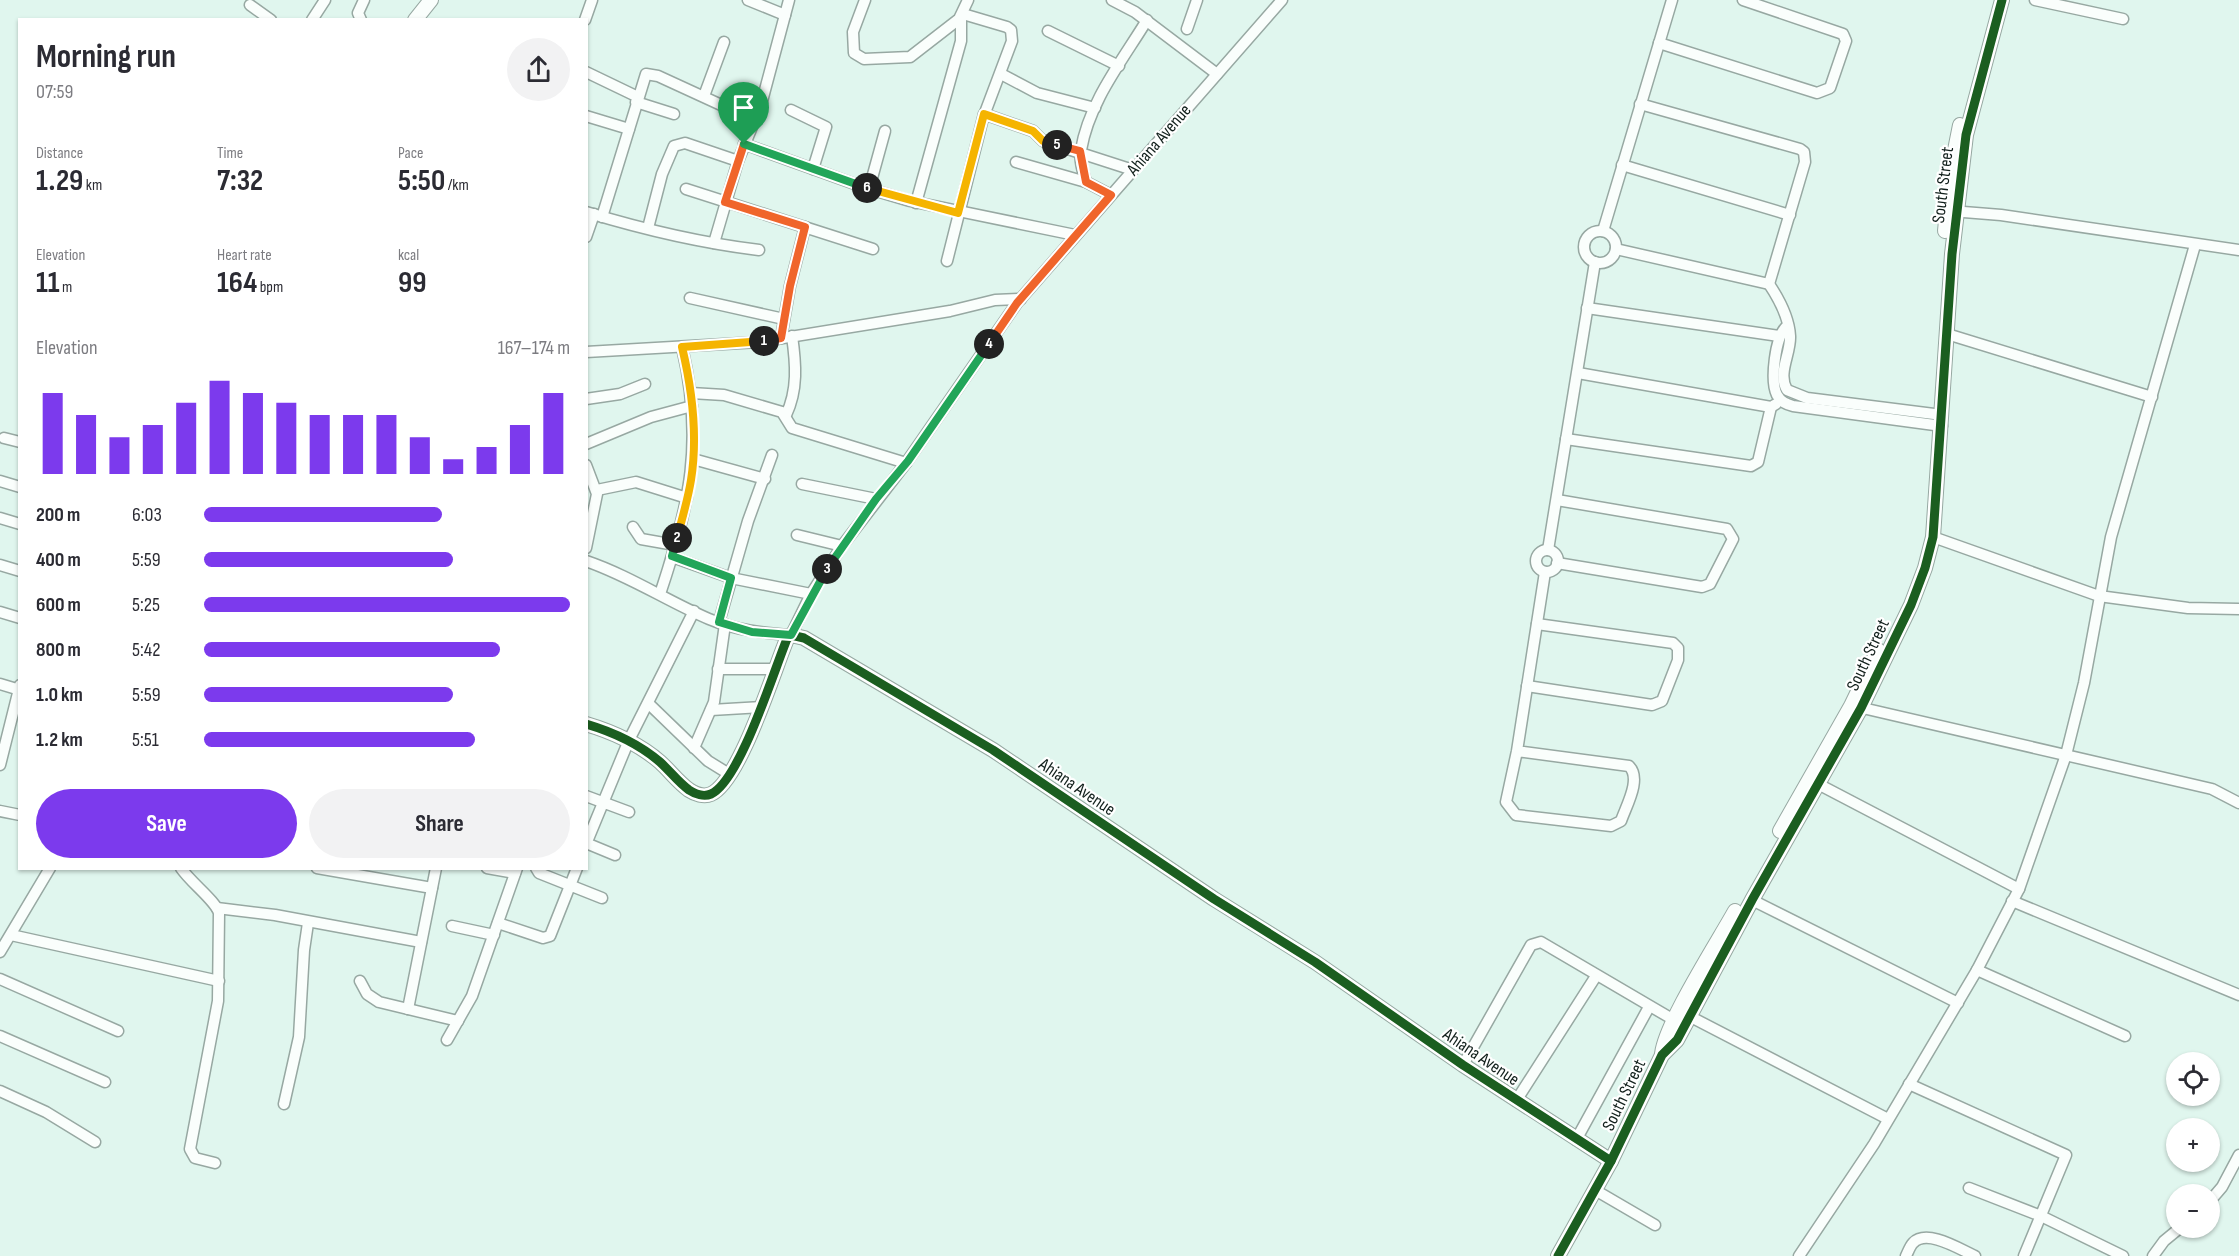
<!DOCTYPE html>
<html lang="en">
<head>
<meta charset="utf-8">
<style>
  body { margin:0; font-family:"Sofia Sans Condensed",sans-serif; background:#f2f2f3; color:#2b2b33; height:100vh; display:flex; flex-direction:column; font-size:22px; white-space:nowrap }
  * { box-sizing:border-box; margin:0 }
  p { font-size:20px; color:#7c7c81 }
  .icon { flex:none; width:33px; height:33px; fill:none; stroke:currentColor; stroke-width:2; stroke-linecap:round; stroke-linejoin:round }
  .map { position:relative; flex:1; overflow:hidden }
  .sheet { position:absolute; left:18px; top:18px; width:570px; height:852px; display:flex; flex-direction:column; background:#fff; border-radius:0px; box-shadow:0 2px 4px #0004 }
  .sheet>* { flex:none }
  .controls { position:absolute; left:2166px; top:1052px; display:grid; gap:12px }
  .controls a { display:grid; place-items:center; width:54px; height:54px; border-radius:50%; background:#fff; box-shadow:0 2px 4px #0004; font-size:30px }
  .pin { position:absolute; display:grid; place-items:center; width:51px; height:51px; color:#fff; margin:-62px -26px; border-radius:50% 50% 50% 0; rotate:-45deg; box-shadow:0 0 6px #0007 }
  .pin .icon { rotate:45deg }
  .km { position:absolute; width:30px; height:30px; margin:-15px; border-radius:50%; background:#222; color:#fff; font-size:16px; line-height:30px; text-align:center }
  .round { display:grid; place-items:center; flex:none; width:63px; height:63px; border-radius:32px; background:#f2f2f3 }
  .head { display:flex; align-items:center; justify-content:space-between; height:102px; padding:0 18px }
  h1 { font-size:33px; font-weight:700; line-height:45px }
  .figures { display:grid; grid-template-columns:repeat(3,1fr); gap:9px; height:102px; padding:6px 18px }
  .figures div { display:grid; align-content:center }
  .figures b { font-size:30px; font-weight:700 }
  .figures small { font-size:16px; font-weight:400 }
  .figures p { font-size:16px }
  .chart { height:168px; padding:12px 18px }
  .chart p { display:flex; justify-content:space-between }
  .chart svg { width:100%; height:108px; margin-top:6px; stroke:#7c3aed; stroke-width:6 }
  .cta { display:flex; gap:12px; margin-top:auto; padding:12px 18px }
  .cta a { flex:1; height:69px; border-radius:36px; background:#7c3aed; color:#fff; font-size:24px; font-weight:700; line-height:69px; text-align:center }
  .cta a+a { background:#f2f2f3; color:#2b2b33 }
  ul { padding:0 18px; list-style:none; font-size:20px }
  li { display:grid; grid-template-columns:96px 72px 1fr; align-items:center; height:45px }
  li i { height:15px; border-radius:8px; background:#7c3aed }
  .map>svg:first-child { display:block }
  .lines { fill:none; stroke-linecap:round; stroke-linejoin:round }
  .minor-casing { stroke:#97a8a2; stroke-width:13 }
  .tertiary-casing { stroke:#97a8a2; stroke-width:16 }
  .minor { stroke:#fafefc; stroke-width:10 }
  .tertiary { stroke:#fafefc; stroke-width:14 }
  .cycleway-casing { stroke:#fff; stroke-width:13 }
  .cycleway { stroke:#1b5e20; stroke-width:9 }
  .split-1-casing { stroke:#fff; stroke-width:12 }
  .split-2-casing { stroke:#fff; stroke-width:12 }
  .split-3-casing { stroke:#fff; stroke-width:12 }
  .split-4-casing { stroke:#fff; stroke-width:12 }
  .split-5-casing { stroke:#fff; stroke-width:12 }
  .split-6-casing { stroke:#fff; stroke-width:12 }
  .split-7-casing { stroke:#fff; stroke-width:12 }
  .split-1 { stroke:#f0652b; stroke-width:8 }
  .split-2 { stroke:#f5b400; stroke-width:8 }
  .split-3 { stroke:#22a559; stroke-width:8 }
  .split-4 { stroke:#22a559; stroke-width:8 }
  .split-5 { stroke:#f0652b; stroke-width:8 }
  .split-6 { stroke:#f5b400; stroke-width:8 }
  .split-7 { stroke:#22a559; stroke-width:8 }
  .labels { text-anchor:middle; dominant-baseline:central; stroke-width:4.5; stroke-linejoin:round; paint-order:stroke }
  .street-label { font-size:18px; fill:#12201c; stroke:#fff }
</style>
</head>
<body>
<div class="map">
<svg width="2239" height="1256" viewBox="0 0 2239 1256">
  <rect width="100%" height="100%" fill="#e0f6ee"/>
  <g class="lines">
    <g class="minor-casing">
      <g id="minor">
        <path d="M748,0l37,15"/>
        <path d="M865,0l-12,32 1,21 10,6 46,-2 49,-38 9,-19"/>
        <path d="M1112,0l23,12 82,62"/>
        <path d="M2035,0l88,19"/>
        <path d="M250,5l21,15"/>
        <path d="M312,20l13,-20"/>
        <path d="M361,20l-3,-7 6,-13"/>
        <path d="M585,20l7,-20"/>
        <path d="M1187,29l10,-29"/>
        <path d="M1048,31l71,35"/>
        <path d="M1659,43l158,50 13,-5 16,-47 -3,-7 -100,-34"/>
        <path d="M586,72l52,25"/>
        <path d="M1001,74l36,19 58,15"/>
        <path d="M704,96l20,-54"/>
        <path d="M636,102l38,12"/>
        <path d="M791,110l35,17 -13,42"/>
        <path d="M984,114l49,17 10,10 90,29"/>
        <path d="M586,116l43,13"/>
        <path d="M744,144l119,43 47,14 165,34"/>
        <path d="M1016,162l70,20 25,13"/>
        <path d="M1622,165l168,50"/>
        <path d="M1086,182c-3,-10 -7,-22 -5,-32 8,-48 41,-89 66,-130"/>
        <path d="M686,189l187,60"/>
        <path d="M869,189l16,-58"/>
        <path d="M916,203l45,-162v-24"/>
        <path d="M1951,211l50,4 238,35"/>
        <path d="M586,212c56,17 115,31 173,38"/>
        <path d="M602,217l44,-143 12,2 98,45"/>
        <path d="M648,228l14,-54 12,-28 11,-3 53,18"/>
        <circle cx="1600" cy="247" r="16"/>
        <path d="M1603,231l69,-231"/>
        <path d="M586,237l8,-23"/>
        <path d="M714,243l24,-82 23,-56 28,-105"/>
        <path d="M1616,249l153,35 36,-122 -1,-10 -4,-3 -160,-45"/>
        <path d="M947,261l36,-143 29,-77 -1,-11 -4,-3 -44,-13"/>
        <path d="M1769,284c10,15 20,33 21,52 1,18 -13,37 -3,54l20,8 135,17"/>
        <path d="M690,298l94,21"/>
        <path d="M1587,308l192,28"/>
        <path d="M1787,326c-12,10 -17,55 -10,69 4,7 9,9 16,11l149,20"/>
        <path d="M1947,334l205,63"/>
        <path d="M781,338l9,-52 15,-59"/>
        <path d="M586,352l173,-10 191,-31 45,-11 26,-1"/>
        <path d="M1578,373l193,34 5,-3"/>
        <path d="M691,393l33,2 58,17 10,16 114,35"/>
        <path d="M586,399l34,-5 25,-10"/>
        <path d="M786,415c12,-25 10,-51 6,-79"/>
        <path d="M4,438l16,4"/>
        <path d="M1566,439l185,27 7,-4 13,-55"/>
        <path d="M586,444l65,-27 41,-11"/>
        <path d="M693,459l72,20"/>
        <path d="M586,465l11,29 -11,54"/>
        <path d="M0,481l20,6"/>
        <path d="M802,484l74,15"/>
        <path d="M597,490l39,-8 51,16"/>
        <path d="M1557,500l170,29 6,10 -23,45 -8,3 -145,-24"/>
        <path d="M0,518l20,6"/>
        <path d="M633,527l8,12 34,6"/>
        <path d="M797,535l45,11"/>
        <path d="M1933,537l166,59 89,12 51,1"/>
        <path d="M1548,550l47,-288"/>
        <circle cx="1547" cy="561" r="11"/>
        <path d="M672,557l59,21 80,16"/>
        <path d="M586,561c44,15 81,40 123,58 26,11 54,14 82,16l20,-41 31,-48 64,-83 111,-160 265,-303"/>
        <path d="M0,565l20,6"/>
        <path d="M660,594c30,-90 44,-153 22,-247"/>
        <path d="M0,612l20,6"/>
        <path d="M719,622l29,-101 24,-66"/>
        <path d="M718,669h57"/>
        <path d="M0,684l20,6"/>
        <path d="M1527,686l125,19 10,-4 16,-41v-12l-5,-5 -136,-19"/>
        <path d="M649,704l59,57 21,13"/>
        <path d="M1854,706l358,83 27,14"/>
        <path d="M711,710l51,-3"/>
        <path d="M694,748l20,-46 11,-78"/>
        <path d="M1517,751l112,15c13,13 -3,40 -8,55l-10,5 -95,-11 -10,-13 11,-51 28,-179"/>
        <path d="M0,765l20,-80"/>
        <path d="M1818,784l201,105"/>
        <path d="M586,796l43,16"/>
        <path d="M0,811l20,4"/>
        <path d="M586,843l29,12"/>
        <path d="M586,844l43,-104 65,-129"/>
        <path d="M181,868c9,14 35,33 38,45l-1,88 -28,148 5,9 20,5"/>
        <path d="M317,868l115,20"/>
        <path d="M487,868l28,5"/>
        <path d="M536,868l3,5 63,25"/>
        <path d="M1752,900l206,103"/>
        <path d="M2012,901l227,94"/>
        <path d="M217,908l58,7 146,27"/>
        <path d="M498,923l45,15 7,-2 27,-68"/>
        <path d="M452,926l42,9"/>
        <path d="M11,935l208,46"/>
        <path d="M0,952l50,-84"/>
        <path d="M1977,970l148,66"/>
        <path d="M0,979l118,52"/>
        <path d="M360,981l7,13 12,8 79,19"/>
        <path d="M408,1009l28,-141"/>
        <path d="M1689,1016l199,103"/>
        <path d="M0,1036l105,46"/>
        <path d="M447,1040l25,-44 45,-128"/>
        <path d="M1463,1065l68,-120 10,-3 133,78"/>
        <path d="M1909,1084l157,71 -42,101"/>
        <path d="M0,1091l46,21 49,30"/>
        <path d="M1516,1101l80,-125"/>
        <path d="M284,1104l15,-67 5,-87 4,-27"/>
        <path d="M1576,1140l73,-133"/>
        <path d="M1969,1188l72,28 82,40"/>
        <path d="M1595,1190l60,35"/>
        <path d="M2210,1201l12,-14 17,-32"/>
        <path d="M1799,1256l75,-112 103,-174 42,-81 47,-134 18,-72 27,-146 84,-292"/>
        <path d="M1906,1256c2,-4 4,-10 7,-13 14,-15 48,7 62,13"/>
        <path d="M2153,1256l11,-15 17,-14"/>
      </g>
    </g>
    <g class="tertiary-casing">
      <g id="tertiary">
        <path d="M415,20l16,-20"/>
        <path d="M1945,231l6,-61 9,-45"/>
        <path d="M586,724c27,8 52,19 74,38 10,9 18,20 29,28 6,4 15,7 22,4 29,-13 63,-124 76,-155l4,-4 13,3 189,112 221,149 101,63 148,103 148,96"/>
        <path d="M1780,831l71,-125 27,-56"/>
        <path d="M1662,1055c1,-28 57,-115 73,-144"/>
        <path d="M1558,1256l53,-95 51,-106 15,-15 75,-140 109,-192 50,-103 14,-37 8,-31 19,-283 14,-119 36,-135"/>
      </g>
    </g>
    <use href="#minor" class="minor"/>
    <use href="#tertiary" class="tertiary"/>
    <g class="cycleway-casing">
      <g id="cycleway">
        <path d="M586,724c27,8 52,19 74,38 10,9 18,20 29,28 6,4 15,7 22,4 29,-13 63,-124 76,-155l4,-4 13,3 189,112 221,149 101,63 148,103 148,96"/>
        <path d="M1558,1256l53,-95 51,-106 15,-15 75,-140 109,-192 50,-103 14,-37 8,-31 19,-283 14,-119 36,-135"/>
      </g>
    </g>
    <use href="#cycleway" class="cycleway"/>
  </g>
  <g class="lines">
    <g class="split-1-casing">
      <path id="split-1" d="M744,144l-19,58 80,25 -15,59 -9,52 -17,3"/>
    </g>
    <g class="split-2-casing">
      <path id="split-2" d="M677,538c5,-19 11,-39 14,-58 7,-44 1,-91 -9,-133l82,-6"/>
    </g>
    <g class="split-3-casing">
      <path id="split-3" d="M677,538l-5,18 59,22 -12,44 33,10 39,3 36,-66"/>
    </g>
    <g class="split-4-casing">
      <path id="split-4" d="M827,569l49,-70 32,-38 81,-117"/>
    </g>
    <g class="split-5-casing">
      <path id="split-5" d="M989,344l28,-41 94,-108 -25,-13 -6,-31 -23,-6"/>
    </g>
    <g class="split-6-casing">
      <path id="split-6" d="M867,188l91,25 26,-99 49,17 10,10 14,4"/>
    </g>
    <g class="split-7-casing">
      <path id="split-7" d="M744,144l123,44"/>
    </g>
    <use href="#split-1" class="split-1"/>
    <use href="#split-2" class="split-2"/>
    <use href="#split-3" class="split-3"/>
    <use href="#split-4" class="split-4"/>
    <use href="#split-5" class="split-5"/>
    <use href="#split-6" class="split-6"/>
    <use href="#split-7" class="split-7"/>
  </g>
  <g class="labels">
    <g class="street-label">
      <text transform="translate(1159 140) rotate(-49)">Ahiana Avenue</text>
      <text transform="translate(1943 185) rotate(-83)">South Street</text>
      <text transform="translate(1868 655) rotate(-65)">South Street</text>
      <text transform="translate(1077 787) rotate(34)">Ahiana Avenue</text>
      <text transform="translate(1481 1057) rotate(34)">Ahiana Avenue</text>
      <text transform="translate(1624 1095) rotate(-64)">South Street</text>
    </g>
  </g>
</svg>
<div class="controls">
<a><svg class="icon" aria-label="locate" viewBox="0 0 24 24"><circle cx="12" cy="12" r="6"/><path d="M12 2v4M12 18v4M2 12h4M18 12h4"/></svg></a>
<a>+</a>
<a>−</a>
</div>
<div class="pin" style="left:744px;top:144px;background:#1e9e55"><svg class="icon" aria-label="arrive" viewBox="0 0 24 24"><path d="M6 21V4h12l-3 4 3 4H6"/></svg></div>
<b class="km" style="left:764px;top:341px">1</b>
<b class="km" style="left:677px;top:538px">2</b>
<b class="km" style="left:827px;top:569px">3</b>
<b class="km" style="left:989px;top:344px">4</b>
<b class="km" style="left:1057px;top:145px">5</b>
<b class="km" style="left:867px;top:188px">6</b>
<section class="sheet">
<div class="head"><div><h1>Morning run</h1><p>07:59</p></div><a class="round"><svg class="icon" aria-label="share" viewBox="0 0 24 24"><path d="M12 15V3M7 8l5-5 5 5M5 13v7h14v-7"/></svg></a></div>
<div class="figures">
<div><p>Distance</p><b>1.29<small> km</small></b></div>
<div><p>Time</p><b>7:32</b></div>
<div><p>Pace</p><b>5:50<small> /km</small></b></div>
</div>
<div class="figures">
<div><p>Elevation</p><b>11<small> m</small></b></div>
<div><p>Heart rate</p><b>164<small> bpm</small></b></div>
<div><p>kcal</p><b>99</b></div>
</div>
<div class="chart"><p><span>Elevation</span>167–174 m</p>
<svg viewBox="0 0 160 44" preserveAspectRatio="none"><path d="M5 44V11M15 44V20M25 44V29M35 44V24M45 44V15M55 44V6M65 44V11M75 44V15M85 44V20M95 44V20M105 44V20M115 44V29M125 44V38M135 44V33M145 44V24M155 44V11"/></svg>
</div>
<ul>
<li><b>200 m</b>6:03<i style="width:65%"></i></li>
<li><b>400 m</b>5:59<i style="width:68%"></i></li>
<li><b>600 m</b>5:25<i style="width:100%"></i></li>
<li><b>800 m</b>5:42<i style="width:81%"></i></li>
<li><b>1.0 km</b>5:59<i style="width:68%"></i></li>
<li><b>1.2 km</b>5:51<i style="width:74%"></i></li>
</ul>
<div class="cta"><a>Save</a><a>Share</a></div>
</section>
</div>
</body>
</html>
